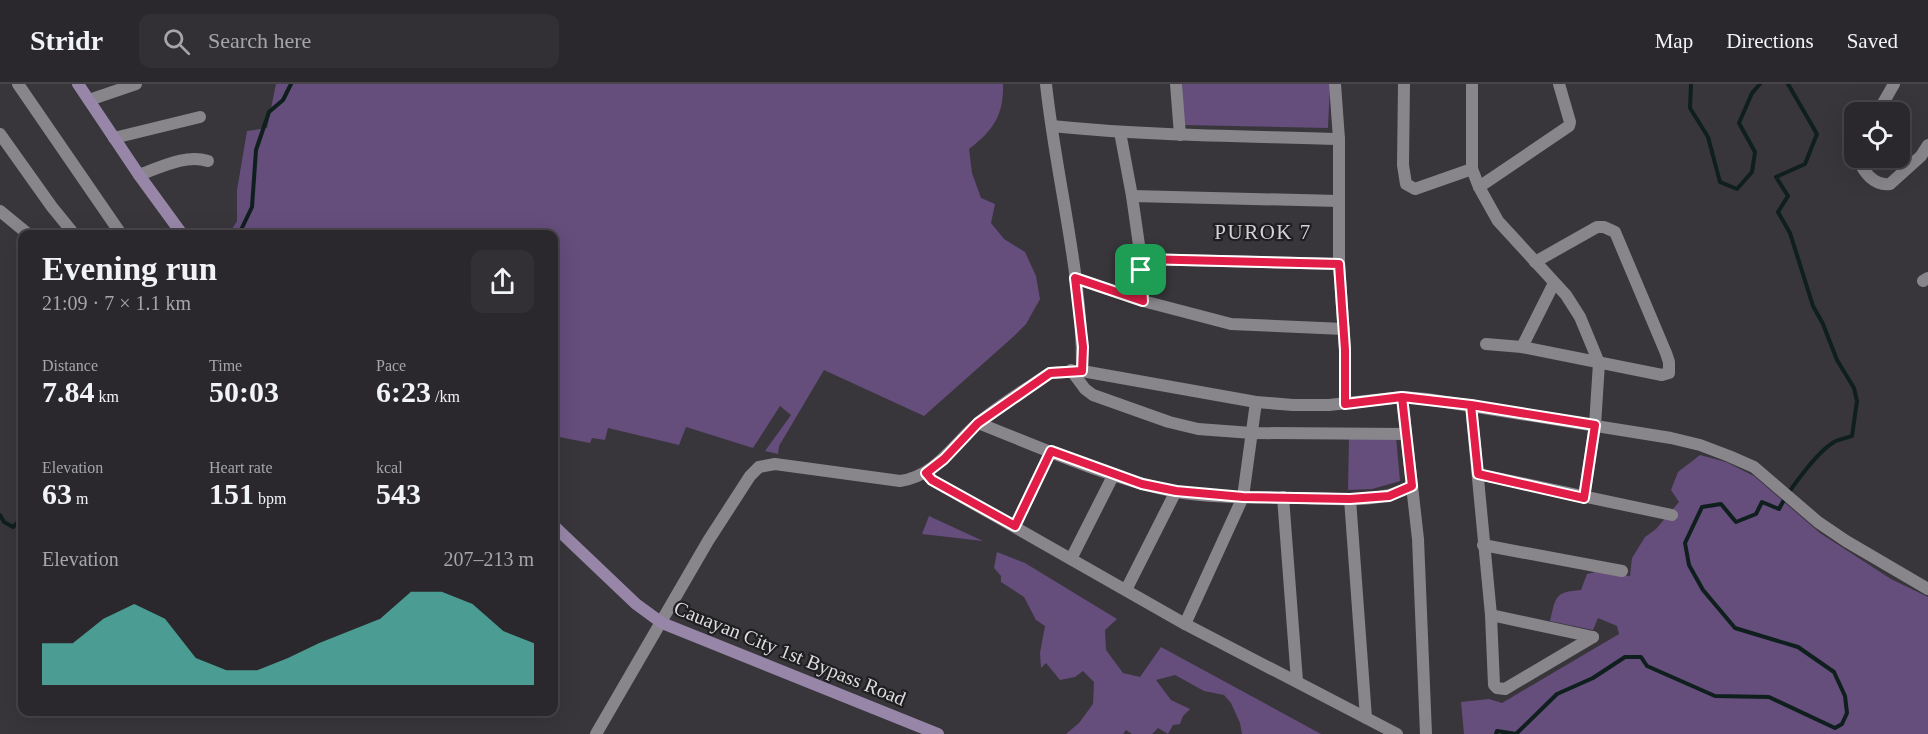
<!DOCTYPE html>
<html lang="en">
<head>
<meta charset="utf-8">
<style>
  body { margin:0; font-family:Georgia,serif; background:#323034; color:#f1f3f6; height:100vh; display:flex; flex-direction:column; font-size:22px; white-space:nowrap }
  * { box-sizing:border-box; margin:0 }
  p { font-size:20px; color:#a5a6a9 }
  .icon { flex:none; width:33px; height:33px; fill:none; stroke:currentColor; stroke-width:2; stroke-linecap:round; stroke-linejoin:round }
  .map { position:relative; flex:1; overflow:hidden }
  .details { position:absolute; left:18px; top:146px; width:540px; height:486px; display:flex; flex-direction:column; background:#2a282c; border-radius:12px; box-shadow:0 6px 24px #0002,0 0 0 2px #464448 }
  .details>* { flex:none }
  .buttons { position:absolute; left:1844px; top:18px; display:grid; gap:12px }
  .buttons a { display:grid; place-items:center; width:66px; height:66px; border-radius:12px; background:#2a282c; box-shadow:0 6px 24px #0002,0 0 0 2px #464448; font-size:30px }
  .pin { position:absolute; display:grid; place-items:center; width:51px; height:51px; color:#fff; margin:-26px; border-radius:12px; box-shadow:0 3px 9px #0006 }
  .round { display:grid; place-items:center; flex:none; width:63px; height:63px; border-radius:12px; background:#323034 }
  .headline { display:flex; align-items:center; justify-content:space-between; height:102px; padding:0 24px }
  h1 { font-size:33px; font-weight:700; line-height:45px }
  .figures { display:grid; grid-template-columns:repeat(3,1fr); gap:9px; height:102px; padding:6px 24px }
  .figures div { display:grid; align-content:center }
  .figures b { font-size:30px; font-weight:700 }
  .figures small { font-size:16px; font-weight:400 }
  .figures p { font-size:16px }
  .chart { height:168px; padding:12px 24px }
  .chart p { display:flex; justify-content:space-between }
  .chart svg { width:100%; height:108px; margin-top:6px; fill:#59cebe; opacity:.7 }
  header { display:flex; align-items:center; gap:36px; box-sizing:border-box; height:84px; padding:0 30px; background:#2a282c; border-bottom:2px solid #464448 }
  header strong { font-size:28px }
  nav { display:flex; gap:33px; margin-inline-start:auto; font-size:21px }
  .search { width:420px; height:54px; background:#323034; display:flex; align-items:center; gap:15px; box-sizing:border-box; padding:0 21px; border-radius:12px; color:#a5a6a9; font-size:22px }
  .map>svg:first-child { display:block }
  .green { fill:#654d7c }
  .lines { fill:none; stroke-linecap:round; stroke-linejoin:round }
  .stream { stroke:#0f1f1d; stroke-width:4 }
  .minor { stroke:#88858b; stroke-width:12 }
  .tertiary { stroke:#88858b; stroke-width:12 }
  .secondary { stroke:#9786a8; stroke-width:12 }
  .route-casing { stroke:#fff; stroke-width:12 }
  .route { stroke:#e11d48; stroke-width:8 }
  .labels { text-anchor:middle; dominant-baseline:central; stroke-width:4.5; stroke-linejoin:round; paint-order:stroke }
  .street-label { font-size:20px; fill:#dddbde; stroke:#1f1e20 }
  .neighbourhood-label { font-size:21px; letter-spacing:1.5px; fill:#d4d1d7; stroke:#1f1e20 }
</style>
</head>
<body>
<header>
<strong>Stridr</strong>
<div class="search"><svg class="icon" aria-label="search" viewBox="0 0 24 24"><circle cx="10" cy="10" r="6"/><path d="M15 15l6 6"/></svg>Search here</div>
<nav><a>Map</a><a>Directions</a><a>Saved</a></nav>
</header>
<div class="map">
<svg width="1928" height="650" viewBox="0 0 1928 650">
  <rect width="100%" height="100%" fill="#38363b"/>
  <g class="green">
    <path d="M276,0h727c1,31 -10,47 -34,65l3,24 9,25 14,6 -4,19 13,16 21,13 11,24 4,23 -14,25 -13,13 -89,79 -100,-46 -45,76 -1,8 -13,-3 26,-36 -11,-9 -27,42 -67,-21 -7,18 -71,-17 -3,12 -13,-2 -2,5 -36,-7v-202h-325l8,-13v-31l10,-59 20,-3z"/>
    <path d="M1181,0h149l-2,44 -146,-3z"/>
    <path d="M1396,353l4,44 -28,8 -24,1 1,-52z"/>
    <path d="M1700,371l26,7 28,14 66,57 71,46 37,18v137h-464l-3,-32 28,-3 13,4 117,-69 -2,-8 -19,-8 -5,12 -43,-9c6,-24 4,-29 31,-31l6,-16 9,-2 34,4 2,-18 13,-21 11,-8 23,-27 -8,-12 7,-18z"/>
    <path d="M929,432l54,25 -61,-7z"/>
    <path d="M997,468l28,11 92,56 -12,11 1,20 17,23 17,4 21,-30 160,87h-79l-2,-11 -9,-20 -7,-8 -20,-4 -29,-16 -19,5 15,20 19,9 -7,7 -3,8 -7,1 -5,9 -10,-6 -6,6h-20l-6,-4 -3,4h-57l13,-11 14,-19 1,-22 -11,-11 -8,6 -15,3 -14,-17 -5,5 -1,-15 5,-27 -9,-6 -12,-23 -23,-15v-6l-7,-8z"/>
  </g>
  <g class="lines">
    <g class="stream">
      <path d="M1691,0l-1,24 18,29 12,45 17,7 15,-17 3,-20 -16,-29 13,-30 8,-9"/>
      <path d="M239,150l13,-27 4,-57 13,-38 14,-12 8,-16"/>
      <path d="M0,431l4,7 9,5 9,-9"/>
      <path d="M1496,650l1,-3 19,3 41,-40 36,-16 32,-21h16l6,9 68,30 54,1 66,31 7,-4 5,-11 -2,-17 -11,-24 -36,-25 -63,-19 -32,-38 -14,-25 -4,-22 17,-36 19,-3 15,18 20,-8 6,-12 17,7c9,-18 38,-57 55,-67 5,-3 13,-4 18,-6l5,-35 -3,-13 -17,-28 -14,-36 -10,-18 -23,-73 -12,-21 10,-16 -12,-19 29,-13 12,-30 -29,-50"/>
    </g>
    <g class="minor">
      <path d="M18,0l103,150"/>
      <path d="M1176,0l4,51"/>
      <path d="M1335,0l4,55v125l6,86v53"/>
      <path d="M1404,0l-1,81 3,19 9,5 57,-20"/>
      <path d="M1472,0v85l7,18 19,34 68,74 14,22 19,46 -4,62 -11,73"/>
      <path d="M89,16l47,-16"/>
      <path d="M1878,28l16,-28"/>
      <path d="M1052,42c96,10 192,10 287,13"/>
      <path d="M1120,48l12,64 9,63 2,42 88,23 113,5"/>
      <path d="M0,50l52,73 22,27"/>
      <path d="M114,54l86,-21"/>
      <path d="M1858,74c5,14 16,28 32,26l31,-28 7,-11"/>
      <path d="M139,91c22,-8 47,-21 69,-14"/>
      <path d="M1479,103l90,-61 1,-4 -11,-38"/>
      <path d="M1132,112l207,5"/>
      <path d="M0,127l28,23"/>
      <path d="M1141,175l198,5"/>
      <path d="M1075,194l68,23"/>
      <path d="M1923,197l5,-3"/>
      <path d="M1486,260l36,3 140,28 7,-2v-11l-3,-9 -51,-121 -11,-5h-7l-62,35"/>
      <path d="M1522,263l32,-64"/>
      <path d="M1071,286l14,19 8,6 76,27 29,7 54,4 154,1"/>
      <path d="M1402,313l16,142 8,195"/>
      <path d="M1471,321l20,210 3,70 3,3 8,1 88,-52"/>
      <path d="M978,339c61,24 130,55 194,68 43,8 89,6 132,7 37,1 75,6 108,-12"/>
      <path d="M926,389l6,7 253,144 212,110"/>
      <path d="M1478,390l194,41"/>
      <path d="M1283,413l14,184"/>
      <path d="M1350,415l16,219"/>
      <path d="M1015,442l36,-75"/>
      <path d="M1483,461l139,26"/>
      <path d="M1071,475l43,-85"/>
      <path d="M1126,506l50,-99"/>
      <path d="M1491,531l102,22"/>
      <path d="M1185,540l58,-127 13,-95"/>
    </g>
    <g class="tertiary">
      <path d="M1046,0c10,95 37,191 36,287"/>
      <path d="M596,650l112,-193 42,-65 9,-9 16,-3 125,17c35,-5 52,-35 77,-57 22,-19 49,-35 73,-51l32,-2 174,31 37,3h36l73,-8 25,2 244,39 29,7 29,11 25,11 64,55 28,19 82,48"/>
    </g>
    <g class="secondary">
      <path d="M78,0l61,91 43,59"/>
      <path d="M554,442l82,78 26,19 276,111"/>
    </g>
  </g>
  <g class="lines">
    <g class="route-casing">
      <path id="route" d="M1141,186l2,31 -68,-23 8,69 -1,24 -32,2 -72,50 -34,36 -18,14 6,7 83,46 36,-75 91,33 34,7 67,6 107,2 39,-3 23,-10 -10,-89 69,8 124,20 -11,73 -106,-24 -7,-69 -69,-8 -57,7v-54l-6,-86 -198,-5v11"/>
    </g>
    <use href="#route" class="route"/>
  </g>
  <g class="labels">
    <g class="street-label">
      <text transform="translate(790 569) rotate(22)">Cauayan City 1st Bypass Road</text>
    </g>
    <g class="neighbourhood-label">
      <text x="1263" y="148">PUROK 7</text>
    </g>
  </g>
</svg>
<div class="buttons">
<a><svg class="icon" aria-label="locate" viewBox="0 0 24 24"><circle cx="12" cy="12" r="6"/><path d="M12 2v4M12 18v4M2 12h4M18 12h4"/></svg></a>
</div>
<div class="pin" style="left:1141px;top:186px;background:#1e9e55"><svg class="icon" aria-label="arrive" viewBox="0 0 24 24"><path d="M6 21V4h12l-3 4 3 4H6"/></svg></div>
<section class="details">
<div class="headline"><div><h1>Evening run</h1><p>21:09 · 7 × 1.1 km</p></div><a class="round"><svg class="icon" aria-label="share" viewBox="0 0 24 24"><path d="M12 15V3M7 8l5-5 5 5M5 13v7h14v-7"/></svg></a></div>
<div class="figures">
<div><p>Distance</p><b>7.84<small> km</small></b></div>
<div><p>Time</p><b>50:03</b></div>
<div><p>Pace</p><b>6:23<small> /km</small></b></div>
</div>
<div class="figures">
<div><p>Elevation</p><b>63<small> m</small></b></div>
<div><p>Heart rate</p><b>151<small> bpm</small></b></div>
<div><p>kcal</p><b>543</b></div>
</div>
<div class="chart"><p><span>Elevation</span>207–213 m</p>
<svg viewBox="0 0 160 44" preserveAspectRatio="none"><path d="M0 44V27L10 27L20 17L30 11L40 17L50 33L60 38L70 38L80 33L90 27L100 22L110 17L120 6L130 6L140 11L150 22L160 27V44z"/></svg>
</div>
</section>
</div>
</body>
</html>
